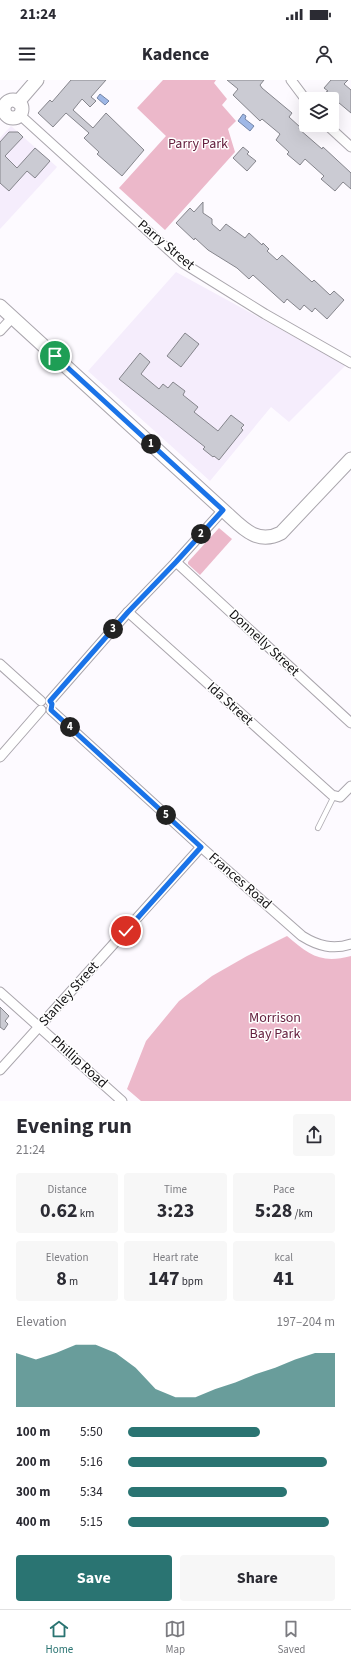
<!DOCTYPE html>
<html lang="en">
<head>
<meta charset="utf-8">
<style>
  body { margin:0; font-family:"Source Sans 3",sans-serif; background:#f7f7f7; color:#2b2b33; height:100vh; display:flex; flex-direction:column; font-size:15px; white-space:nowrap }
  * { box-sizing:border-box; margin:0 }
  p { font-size:13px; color:#7c7c81 }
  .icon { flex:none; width:22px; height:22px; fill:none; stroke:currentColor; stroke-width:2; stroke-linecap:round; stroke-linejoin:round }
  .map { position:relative; height:1021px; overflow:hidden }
  .details { display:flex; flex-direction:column; background:#fff; flex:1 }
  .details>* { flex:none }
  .tools { position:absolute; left:299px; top:12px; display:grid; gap:8px }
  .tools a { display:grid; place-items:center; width:40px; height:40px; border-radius:4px; background:#fff; box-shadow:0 4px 16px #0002; font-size:20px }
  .pin { position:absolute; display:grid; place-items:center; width:34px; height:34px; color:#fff; margin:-17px; border:2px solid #fff; border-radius:50%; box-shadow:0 1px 4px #0007 }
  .km { position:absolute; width:20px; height:20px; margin:-10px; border-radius:50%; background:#222; color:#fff; font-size:11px; line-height:20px; text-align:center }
  .round { display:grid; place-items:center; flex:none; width:42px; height:42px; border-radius:4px; background:#f7f7f7 }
  .overview { display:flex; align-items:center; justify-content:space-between; height:68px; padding:0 16px }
  h1 { font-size:22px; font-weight:700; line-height:30px }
  .metrics { display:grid; grid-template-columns:repeat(3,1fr); gap:6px; height:68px; padding:4px 16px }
  .metrics div { display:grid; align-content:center; border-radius:4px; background:#f7f7f7; text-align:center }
  .metrics b { font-size:20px; font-weight:700 }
  .metrics small { font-size:11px; font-weight:400 }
  .metrics p { font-size:11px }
  .chart { height:112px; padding:8px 16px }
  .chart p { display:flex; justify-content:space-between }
  .chart svg { width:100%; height:72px; margin-top:4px; fill:#2a7472; opacity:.7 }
  .primary-button { display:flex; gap:8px; margin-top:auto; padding:8px 16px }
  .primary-button a { flex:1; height:46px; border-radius:4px; background:#2a7472; color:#fff; font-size:16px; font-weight:700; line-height:46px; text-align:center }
  .primary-button a+a { background:#f7f7f7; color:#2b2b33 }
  ul { padding:0 16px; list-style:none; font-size:13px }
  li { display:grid; grid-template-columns:64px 48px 1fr; align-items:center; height:30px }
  li i { height:10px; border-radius:5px; background:#2a7472 }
  .status { display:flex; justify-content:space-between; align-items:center; height:28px; padding:0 20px; background:#fff; direction:ltr }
  .status svg { height:11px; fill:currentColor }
  header { display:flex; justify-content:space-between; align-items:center; height:52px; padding:0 16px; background:#fff; font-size:18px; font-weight:700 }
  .menu { display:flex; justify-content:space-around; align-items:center; height:56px; border-top:1px solid #e1e1e2; background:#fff; font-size:11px; color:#7c7c81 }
  .menu a { display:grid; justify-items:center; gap:2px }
  .menu .active { color:#2a7472 }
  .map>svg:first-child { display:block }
  .built { fill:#f5edfc }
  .green { fill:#ecb8ca }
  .water { fill:#9eb7e6; stroke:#7485a7 }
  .building { fill:#cbcbd3; stroke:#85858c }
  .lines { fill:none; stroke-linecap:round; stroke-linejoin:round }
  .lane-casing { stroke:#aaa6ad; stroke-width:6 }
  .street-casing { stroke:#aaa6ad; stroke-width:11 }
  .secondary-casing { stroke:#aaa6ad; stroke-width:15 }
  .lane { stroke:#fff; stroke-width:4.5 }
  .street { stroke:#fff; stroke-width:9 }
  .secondary { stroke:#fff; stroke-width:13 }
  .route-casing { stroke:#fff; stroke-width:8 }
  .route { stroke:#1a73e8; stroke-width:5 }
  .labels { text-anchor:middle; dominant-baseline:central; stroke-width:3; stroke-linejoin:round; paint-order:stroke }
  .park-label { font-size:14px; fill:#65213f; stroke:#fff }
  .street-label { font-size:14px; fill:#121113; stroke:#fff }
</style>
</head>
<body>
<div class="status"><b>21:24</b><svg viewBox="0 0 49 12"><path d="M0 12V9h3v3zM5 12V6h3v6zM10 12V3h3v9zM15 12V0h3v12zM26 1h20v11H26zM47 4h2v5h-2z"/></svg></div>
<header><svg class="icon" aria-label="menu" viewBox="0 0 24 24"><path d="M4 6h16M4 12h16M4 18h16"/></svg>Kadence<svg class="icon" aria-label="person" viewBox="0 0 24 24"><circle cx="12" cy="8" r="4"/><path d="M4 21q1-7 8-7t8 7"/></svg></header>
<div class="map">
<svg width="351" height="1021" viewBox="0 0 351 1021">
  <rect width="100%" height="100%" fill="#fdfaff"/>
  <g class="built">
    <path d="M11,46l46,41 -57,62v-91z"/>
    <path d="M176,192l170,93 -57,57 -18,-15 -61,74 -122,-110z"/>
  </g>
  <g class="green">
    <path d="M163,0h53l-2,3 13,16 -5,6 14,16 -8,8 7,23 -70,78 -46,-42 47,-52 -29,-28z"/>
    <path d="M219,448l13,11 -32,36 -12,-11v-2z"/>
    <path d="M287,856c22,19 34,28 64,20v145h-210l-14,-12 19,-48 33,-40 33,-25 35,-20z"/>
  </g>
  <g class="water">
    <path d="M100,14l9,7 -4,4 -8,-7z"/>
    <path d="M243,34l3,2 -1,3 9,7 -4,5 -12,-10z"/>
  </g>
  <g class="building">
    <path d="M71,0h35l-15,17 5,4 -6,6 -8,-8 -9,11 20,18 13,-15 38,37 -22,26 -25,-22 2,-2 -15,-14 5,-5 -23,-20 -13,14 -15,-14 12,-13 2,2z"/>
    <path d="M227,0h37l-4,5 2,3 30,25 -3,4 11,10 -1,2 23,20 1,-2 28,26v16l-8,-7 -8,9 -14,-12 3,-3 -19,-17 -5,6 -13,-11 2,-2 -13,-12 4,-6 -18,-15 -2,2 -27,-26 5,-6z"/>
    <path d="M331,0h17l-4,4 7,6v23l-25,-21 2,-1 -4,-3z"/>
    <path d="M9,52h9l5,5 -18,19 12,12 18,-20 15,13 -15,17 -8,-7 -18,20 -9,-8v-41z"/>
    <path d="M243,67l6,5 -2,2 9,7 -9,10 -14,-13z"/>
    <path d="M203,122v11l9,6v5l8,7 6,-7 19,14 4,-5 13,12 1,-2 6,6 -2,2 10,9 5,-5 30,27 2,-2 16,15 4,-4 10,9 -17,19 -12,-11 -3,4 -8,-7 -4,5 -13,-11 -3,4 -31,-28 -4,4 -12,-11 -29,-18 -13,-12 -1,2 -18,-17 14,-15 4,4z"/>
    <path d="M185,253l14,11 -18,23 -14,-11z"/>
    <path d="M140,273l10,9 -9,12 18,15 4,-5 5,4 5,-6 12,9 -2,4 15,12 -4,5 24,19 13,-16 13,10 -3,3 2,2 -24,30 -5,-4 -1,1 -10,-8 2,-2 -86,-68z"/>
    <path d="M0,927l9,9 -4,5 3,3 -4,6 -4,-3z"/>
  </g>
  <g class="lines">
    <g class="lane-casing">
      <path id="lane" d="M318,748l16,-32"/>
    </g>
    <g class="street-casing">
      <g id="street">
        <path d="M291,0l15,20"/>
        <path d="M20,35l163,148 82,51 86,49"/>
        <path d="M327,45l24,22"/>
        <path d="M0,251l12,-13"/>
        <path d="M176,482l175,161"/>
        <path d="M128,532l204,183 8,2 11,-11"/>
        <path d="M0,584l41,37"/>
        <path d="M50,621l78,-89 48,-50 47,-52"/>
        <path d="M51,630l150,137 101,89c16,10 31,14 49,8"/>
        <path d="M0,677l41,-47"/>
        <path d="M0,912l122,109"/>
        <path d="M0,990l201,-223"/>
      </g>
    </g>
    <g class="secondary-casing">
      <g id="secondary">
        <circle cx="13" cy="29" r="9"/>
        <path d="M18,22l19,-22"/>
        <path d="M0,226l223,204c18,16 33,36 58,23l70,-74"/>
      </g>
    </g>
    <use href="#lane" class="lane"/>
    <use href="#street" class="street"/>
    <use href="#secondary" class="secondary"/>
  </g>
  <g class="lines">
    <g class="route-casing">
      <path id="route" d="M55,276l168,154 -47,52 -48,50 -78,89 2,3 -1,6 150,137 -75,84"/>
    </g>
    <use href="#route" class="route"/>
  </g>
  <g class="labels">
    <g class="park-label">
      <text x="198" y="64">Parry Park</text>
      <text x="275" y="938">Morrison<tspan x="275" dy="16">Bay Park</tspan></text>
    </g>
    <g class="street-label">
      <text transform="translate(166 165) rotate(40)">Parry Street</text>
      <text transform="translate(264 563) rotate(43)">Donnelly Street</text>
      <text transform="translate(230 624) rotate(42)">Ida Street</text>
      <text transform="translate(240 801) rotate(41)">Frances Road</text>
      <text transform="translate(69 914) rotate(-48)">Stanley Street</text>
      <text transform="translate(79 982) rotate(42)">Phillip Road</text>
    </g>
  </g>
</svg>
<div class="tools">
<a><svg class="icon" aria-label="layers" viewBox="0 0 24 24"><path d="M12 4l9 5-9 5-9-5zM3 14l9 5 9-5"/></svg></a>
</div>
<div class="pin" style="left:55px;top:276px;background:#1e9e55"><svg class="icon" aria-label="arrive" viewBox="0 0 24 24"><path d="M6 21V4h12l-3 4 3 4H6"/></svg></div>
<div class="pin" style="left:126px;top:851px;background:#d93025"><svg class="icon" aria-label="check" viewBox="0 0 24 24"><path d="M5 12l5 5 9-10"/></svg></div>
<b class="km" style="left:151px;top:364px">1</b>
<b class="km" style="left:201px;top:454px">2</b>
<b class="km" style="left:113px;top:549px">3</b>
<b class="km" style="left:70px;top:647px">4</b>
<b class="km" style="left:166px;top:735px">5</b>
</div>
<section class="details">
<div class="overview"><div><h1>Evening run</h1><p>21:24</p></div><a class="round"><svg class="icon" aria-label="share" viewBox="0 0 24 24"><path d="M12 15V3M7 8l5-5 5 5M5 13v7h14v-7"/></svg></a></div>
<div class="metrics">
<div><p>Distance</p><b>0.62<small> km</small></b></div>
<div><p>Time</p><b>3:23</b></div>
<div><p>Pace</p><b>5:28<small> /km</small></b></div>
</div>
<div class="metrics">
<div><p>Elevation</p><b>8<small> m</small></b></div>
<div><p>Heart rate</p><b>147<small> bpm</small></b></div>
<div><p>kcal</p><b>41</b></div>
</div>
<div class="chart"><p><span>Elevation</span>197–204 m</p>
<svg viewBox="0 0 160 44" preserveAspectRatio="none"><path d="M0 44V11L10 15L20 11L30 6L40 6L50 11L60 20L70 33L80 38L90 38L100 33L110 29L120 24L130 20L140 15L150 11L160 11V44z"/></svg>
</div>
<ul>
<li><b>100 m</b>5:50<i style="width:64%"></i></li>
<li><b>200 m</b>5:16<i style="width:96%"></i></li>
<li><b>300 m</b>5:34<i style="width:77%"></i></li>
<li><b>400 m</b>5:15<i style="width:97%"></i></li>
</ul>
<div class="primary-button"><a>Save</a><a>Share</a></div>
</section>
<nav class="menu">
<a class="active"><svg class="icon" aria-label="home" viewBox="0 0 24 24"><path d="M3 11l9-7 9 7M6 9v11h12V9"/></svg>Home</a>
<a><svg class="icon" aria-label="map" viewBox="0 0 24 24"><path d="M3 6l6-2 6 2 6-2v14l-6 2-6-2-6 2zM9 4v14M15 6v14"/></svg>Map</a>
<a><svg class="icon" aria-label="saved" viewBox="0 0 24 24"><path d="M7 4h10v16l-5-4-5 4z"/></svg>Saved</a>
</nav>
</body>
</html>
